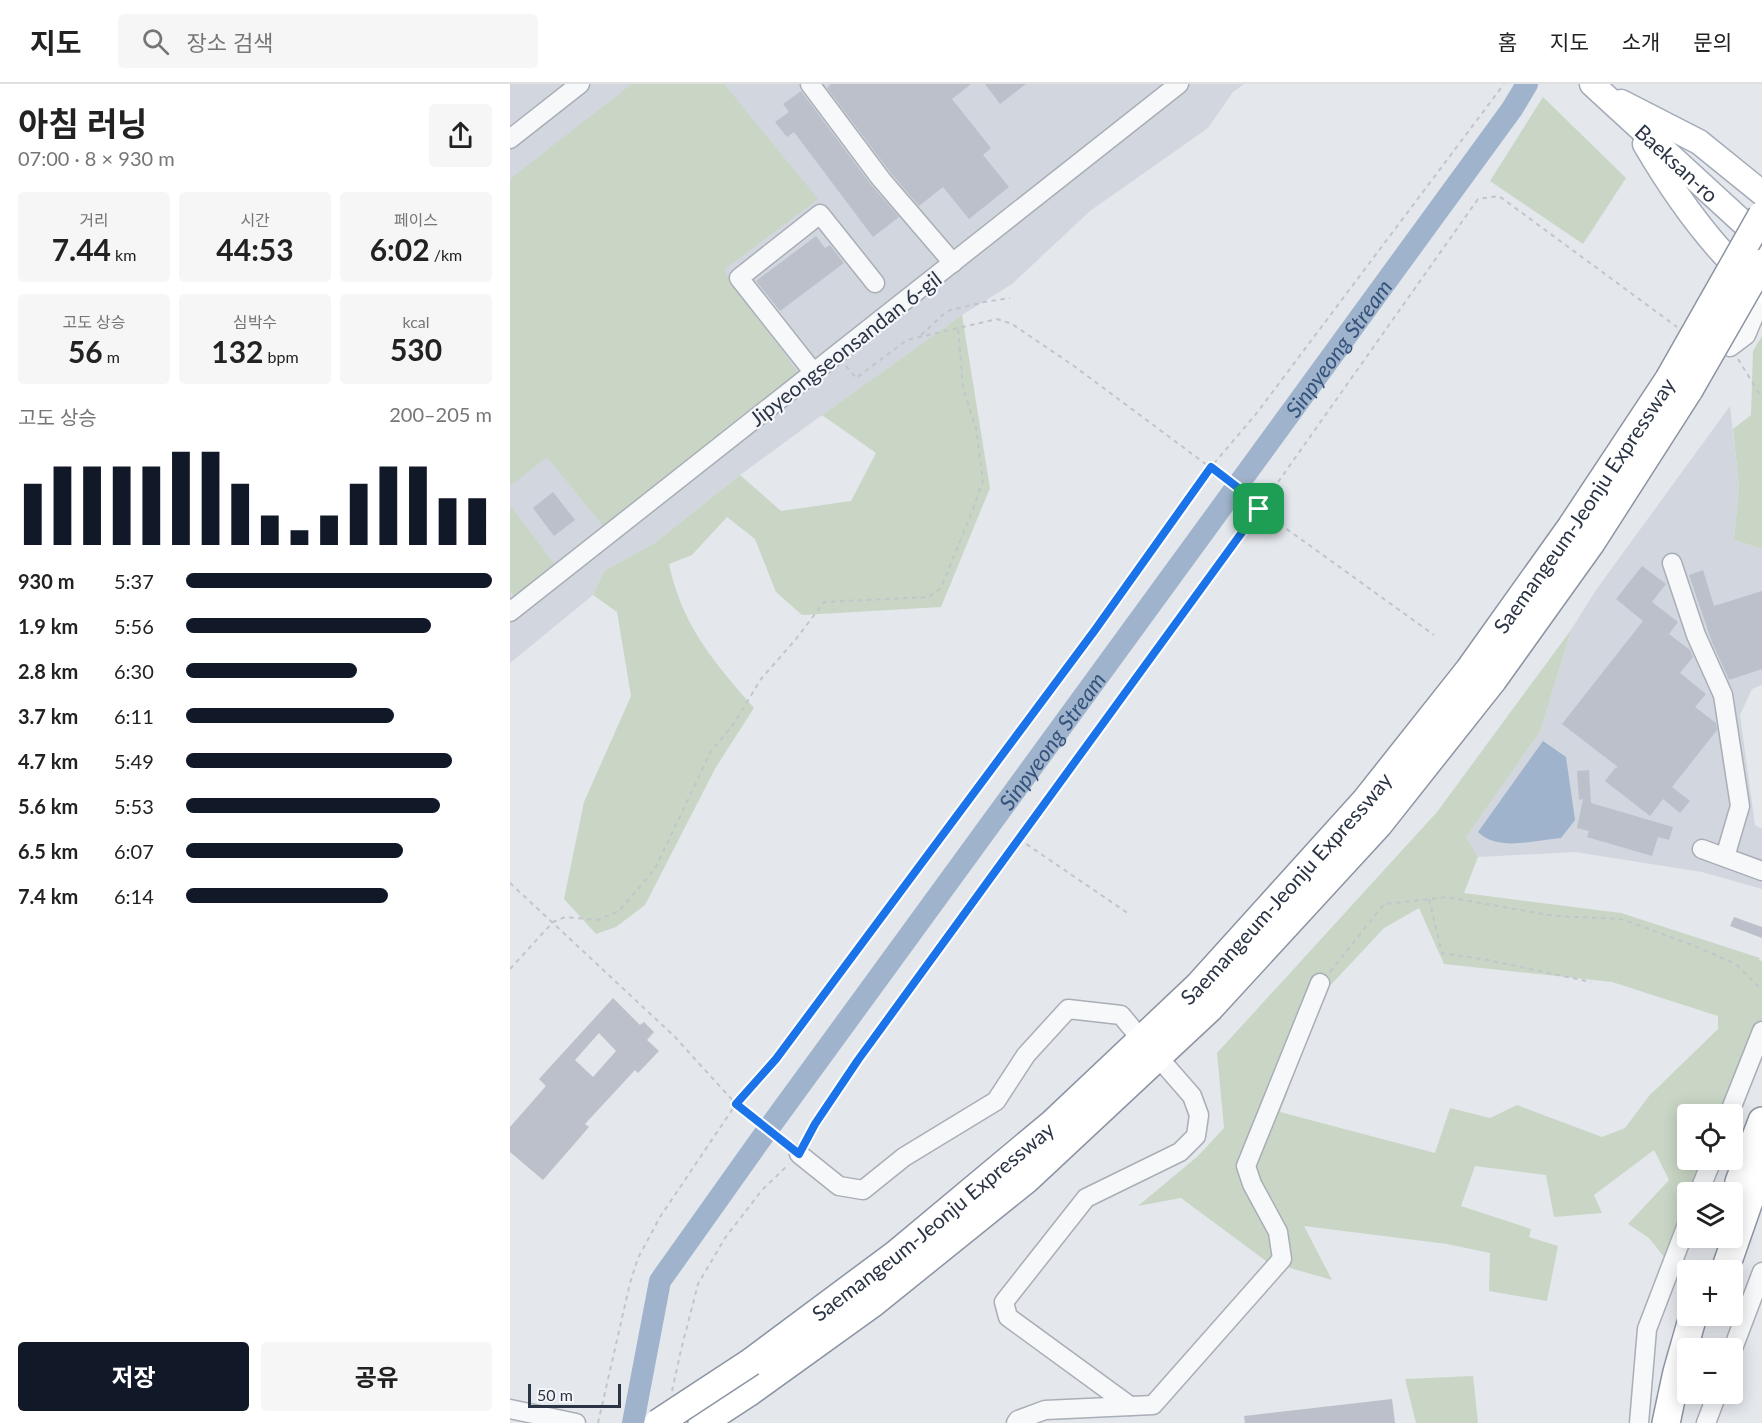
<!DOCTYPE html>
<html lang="ko">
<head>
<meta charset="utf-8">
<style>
  body { margin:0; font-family:Lato,"Noto Sans KR",sans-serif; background:#f6f6f6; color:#222; height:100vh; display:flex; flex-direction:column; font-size:22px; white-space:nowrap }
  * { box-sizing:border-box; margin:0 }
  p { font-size:20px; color:#767676 }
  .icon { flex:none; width:33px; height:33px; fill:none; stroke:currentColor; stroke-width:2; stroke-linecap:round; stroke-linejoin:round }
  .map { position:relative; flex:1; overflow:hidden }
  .details { display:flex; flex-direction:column; background:#fff; width:510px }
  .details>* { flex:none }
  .tools { position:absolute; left:1167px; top:1020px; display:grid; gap:12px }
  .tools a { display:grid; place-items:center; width:66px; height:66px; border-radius:6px; background:#fff; box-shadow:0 3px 15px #0003; font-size:30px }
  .scale { position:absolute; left:18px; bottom:15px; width:93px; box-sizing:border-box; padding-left:6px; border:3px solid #2b3445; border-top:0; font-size:16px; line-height:21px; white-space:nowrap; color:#2b3445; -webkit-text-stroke:4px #f4f6f9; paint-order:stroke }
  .pin { position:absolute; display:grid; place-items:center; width:51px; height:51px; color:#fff; margin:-26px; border-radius:12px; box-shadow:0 3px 9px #0006 }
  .round { display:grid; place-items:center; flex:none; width:63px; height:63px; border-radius:6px; background:#f6f6f6 }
  .headline { display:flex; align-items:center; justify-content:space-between; height:102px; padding:0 18px }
  h1 { font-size:33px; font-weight:700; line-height:45px }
  .figures { display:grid; grid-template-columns:repeat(3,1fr); gap:9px; height:102px; padding:6px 18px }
  .figures div { display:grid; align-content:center; border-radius:6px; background:#f6f6f6; text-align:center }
  .figures b { font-size:30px; font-weight:700 }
  .figures small { font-size:16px; font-weight:400 }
  .figures p { font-size:16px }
  .chart { height:168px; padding:12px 18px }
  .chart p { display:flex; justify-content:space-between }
  .chart svg { width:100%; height:108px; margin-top:6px; stroke:#111827; stroke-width:6 }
  .button { display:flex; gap:12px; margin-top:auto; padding:12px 18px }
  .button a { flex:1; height:69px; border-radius:6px; background:#111827; color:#fff; font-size:24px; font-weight:700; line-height:69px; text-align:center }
  .button a+a { background:#f6f6f6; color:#222 }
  ul { padding:0 18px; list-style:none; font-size:20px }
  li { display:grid; grid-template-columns:96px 72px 1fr; align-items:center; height:45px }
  li i { height:15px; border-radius:8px; background:#111827 }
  header { display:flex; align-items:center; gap:36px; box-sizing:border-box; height:84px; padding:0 30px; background:#fff; border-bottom:2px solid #e0e0e0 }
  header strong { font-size:28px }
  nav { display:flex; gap:33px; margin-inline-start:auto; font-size:21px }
  .search { width:420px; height:54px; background:#f6f6f6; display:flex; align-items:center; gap:15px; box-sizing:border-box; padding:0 21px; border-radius:6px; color:#767676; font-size:22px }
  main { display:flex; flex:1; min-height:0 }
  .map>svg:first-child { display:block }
  .built { fill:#d2d6de }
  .green { fill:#c9d6c5; fill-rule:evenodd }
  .water { fill:#9fb4cc }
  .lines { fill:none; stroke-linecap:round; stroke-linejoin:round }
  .river { stroke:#9fb4cc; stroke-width:22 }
  .building { fill:#bbc0ca; fill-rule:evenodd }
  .minor-casing { stroke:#a9aeb7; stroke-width:21 }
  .major-casing { stroke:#a3abb8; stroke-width:27 }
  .highway-casing { stroke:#8b94a3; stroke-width:30 }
  .path { stroke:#c2c5cb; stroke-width:2; stroke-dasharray:4.5 4.5; stroke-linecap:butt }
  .minor { stroke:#f7f8fa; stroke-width:18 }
  .major { stroke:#fff; stroke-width:24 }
  .highway { stroke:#fff; stroke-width:27 }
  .highway-bridge-casing { stroke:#8b94a3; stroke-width:30; stroke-linecap:butt }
  .highway-bridge { stroke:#fff; stroke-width:27 }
  .route-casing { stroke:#fff; stroke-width:12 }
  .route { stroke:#1a73e8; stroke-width:8 }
  .labels { text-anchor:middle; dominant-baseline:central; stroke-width:4.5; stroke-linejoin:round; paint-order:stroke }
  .street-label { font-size:21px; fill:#2b3445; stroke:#f4f6f9 }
  .water-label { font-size:22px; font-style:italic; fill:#34527a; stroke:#f4f6f9 }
</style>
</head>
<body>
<header>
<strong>지도</strong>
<div class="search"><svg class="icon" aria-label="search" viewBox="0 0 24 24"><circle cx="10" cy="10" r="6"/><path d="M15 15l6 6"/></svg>장소 검색</div>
<nav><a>홈</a><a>지도</a><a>소개</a><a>문의</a></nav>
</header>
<main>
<section class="details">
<div class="headline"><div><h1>아침 러닝</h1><p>07:00 · 8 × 930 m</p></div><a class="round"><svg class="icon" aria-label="share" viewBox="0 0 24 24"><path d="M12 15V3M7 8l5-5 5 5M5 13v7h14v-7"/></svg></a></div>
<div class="figures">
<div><p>거리</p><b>7.44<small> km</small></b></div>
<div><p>시간</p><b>44:53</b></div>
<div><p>페이스</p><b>6:02<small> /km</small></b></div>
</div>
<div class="figures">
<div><p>고도 상승</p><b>56<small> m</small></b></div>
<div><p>심박수</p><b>132<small> bpm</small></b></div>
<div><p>kcal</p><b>530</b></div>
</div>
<div class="chart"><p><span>고도 상승</span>200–205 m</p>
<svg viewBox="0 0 160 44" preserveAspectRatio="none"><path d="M5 44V19M15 44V12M25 44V12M35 44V12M45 44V12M55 44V6M65 44V6M75 44V19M85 44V32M95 44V38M105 44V32M115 44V19M125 44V12M135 44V12M145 44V25M155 44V25"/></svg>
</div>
<ul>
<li><b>930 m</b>5:37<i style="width:100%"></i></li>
<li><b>1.9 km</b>5:56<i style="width:80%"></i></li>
<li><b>2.8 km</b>6:30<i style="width:56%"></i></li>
<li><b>3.7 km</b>6:11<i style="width:68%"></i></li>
<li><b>4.7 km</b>5:49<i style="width:87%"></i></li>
<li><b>5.6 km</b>5:53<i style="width:83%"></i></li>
<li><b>6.5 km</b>6:07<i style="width:71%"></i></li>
<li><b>7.4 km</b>6:14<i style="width:66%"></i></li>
</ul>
<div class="button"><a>저장</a><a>공유</a></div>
</section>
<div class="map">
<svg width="1252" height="1339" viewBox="0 0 1252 1339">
  <rect width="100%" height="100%" fill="#e4e7ec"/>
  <g class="built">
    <path d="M0,0h734l-11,8 -25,36 -118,83 -78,73 -50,31 -140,100 -82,60 -84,67 -52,29 -11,24 -83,68z"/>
    <path d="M1220,322l9,81 -5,53 28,9v136l-10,4 -12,26 15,110 7,4v60l-60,-17 -127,-20 -97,5 -12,-20 74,-105 31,-102 25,-40z"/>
  </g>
  <g class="green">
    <path d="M122,0h92l94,115 -94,71 77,107 -196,151 -58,-71 -37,29v-307z"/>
    <path d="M1033,13l83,81 -43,66 -93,-63z"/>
    <path d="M452,231l28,173 -49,119 -139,8 -26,-23 -21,-53 -28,-22 -35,38 -23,9c13,62 45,98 85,144l-38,59 -71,138 -29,22 -20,7 -32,-35 20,-97 47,-106 -14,-84 -24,-17 11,-24 52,-29 84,-67 41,36 70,-10 25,-48 -54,-38z"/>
    <path d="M1252,252v213l-28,-9 5,-53 -6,-58 18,-14 2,-64z"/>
    <path d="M0,421l46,61 -42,30 -4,-5z"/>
    <path d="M1061,546l-31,102 -74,105 12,20 -14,36 157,20 139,45 -1,2 3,1v61l-35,92h-39v46h21l-12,32h-9l-1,24 -18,47 -20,-25 -21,-14 41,-44 -15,-30 -60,45 8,18 -48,4 -8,-42 -71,-9 -14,40 70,23 -2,8 29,9 -11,55 -58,-10 1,-38 -43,-9 -143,-18 28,54 -66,-19 -85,-63 -43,8 60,-50 26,-28 -7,-75 220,-241zM909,824l25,56 168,18 106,34v13l-69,67 -24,32 -23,9 -85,-32 -27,13 -40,-10 -15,45 -155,-41 46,-122 58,-62z"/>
    <path d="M963,1292l5,47h-62l-11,-44z"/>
  </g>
  <path class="water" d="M1033,657l23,16 9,63 -14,18c-26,2 -63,14 -83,-6z"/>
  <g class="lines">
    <path class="river" id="s1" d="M123,1339l27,-142 98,-138 754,-1034 15,-25"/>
  </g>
  <g class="building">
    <path d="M321,0h140l-19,15 39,49 -8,7 26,32 -40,32 -26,-32 -24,19 -29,-34 -63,-84z"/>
    <path d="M475,0h41l-26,20z"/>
    <path d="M291,7l71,95 27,31 -26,20 -79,-105 -7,5 -12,-15 14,-10 -6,-8z"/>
    <path d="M306,152l9,12 5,-3 14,18 -64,48 -24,-30z"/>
    <path d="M43,408l22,28 -21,16 -21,-28z"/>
    <path d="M1132,482l24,18 -14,18 26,20 -9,12 21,16 3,7 -13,16 26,21 -11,13 21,16 1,7 -45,57 18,14 -10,12 -17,-14 -13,17 -45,-35 10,-13 3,-1 -56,-43 81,-103 -27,-22z"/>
    <path d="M1193,486l11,36 48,-15v78l-33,11 -17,-38 -23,-67z"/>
    <path d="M1079,686l2,33 82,24 -4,13 -11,-3 -6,19 -65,-19 2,-6 -12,-3 6,-29 -4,1 -2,-29z"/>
    <path d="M1224,833l28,10v11l-32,-12z"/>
    <path d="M103,914l27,27 4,-3 10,10 -7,8 12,11 -21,22 -3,-3 -50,54 4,3 -46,53 -33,-28v-25l36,-41 -7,-7zM89,949l17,18 -23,26 -18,-17z"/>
    <path d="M882,1315l3,24h-150l-1,-7z"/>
  </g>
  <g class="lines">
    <g class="minor-casing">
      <g id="minor">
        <path d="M300,0l71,95 72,84"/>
        <path d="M0,55l70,-55"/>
        <path d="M1220,263l16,-12 16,-38"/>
        <path d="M304,289l-75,-95 81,-64 55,69"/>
        <path d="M1162,479l24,72 27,60 17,111 -15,51"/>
        <path d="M0,528l669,-528"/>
        <path d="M1192,765l60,22"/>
        <path d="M1219,1030l33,-83"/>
        <path d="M289,1070l40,32 24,4 41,-33 92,-56 30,-46 42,-46 53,6 20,24"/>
        <path d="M1189,1108l13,-32"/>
        <path d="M1222,1267l30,-79"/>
        <path d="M620,1322l-122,-89 -4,-15 82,-104 94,-46 16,-16 3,-21 -7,-19 -34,-39"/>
        <path d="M0,1325l66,14"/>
        <path d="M506,1339l2,-3 27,-10 108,-5 129,-146 -4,-27 -26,-48 -6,-18 74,-183"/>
        <path d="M1129,1339l8,-94 41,-107"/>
        <path d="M1196,1339l11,-29"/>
      </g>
    </g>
    <g class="major-casing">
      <g id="major">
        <path id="s2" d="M1082,0l170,156"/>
        <path d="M1111,18l78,40 63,51"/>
        <path d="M1135,60c31,53 69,107 117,147"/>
      </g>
    </g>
    <g class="highway-casing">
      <g id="highway">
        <path d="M1229,1098l23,-61"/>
        <path d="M1215,1186l37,-106"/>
        <path id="s3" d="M241,1278l145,-108 157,-131 145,-137 168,-186 103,-130 102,-143 98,-148"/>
        <path d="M192,1339l46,-30 125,-90 154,-124 182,-170 170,-185 114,-144 98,-137 98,-153"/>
        <path d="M1156,1339l11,-51 16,-56"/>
      </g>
    </g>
    <g class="path">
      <path d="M411,251l26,-24 37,-9 26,-4"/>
      <path d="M1228,275l24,39"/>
      <path d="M336,282l10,12 51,-38 90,-21 15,5 62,42 180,134 5,9 175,126"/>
      <path d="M509,755l110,75"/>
      <path d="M0,799l164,153 62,68 50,40"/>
      <path d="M919,815l13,54 46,7 103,22"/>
      <path d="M0,885l43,-47 12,-5 33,3 21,-9 36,-42 56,-118 22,-26 28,-46 35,-40 28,-37 105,-5 12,-9 32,-79 10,-29 -7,-52 -13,-40 -5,-61"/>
      <path d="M820,888l54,-68 63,-7 107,19 67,3 69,25 46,20 26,26"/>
      <path d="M296,1056l9,-16 43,-64 401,-551 219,-310 21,-3 178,131"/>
      <path d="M162,1307l9,-41 17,-66 27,-46 37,-48 27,-26"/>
      <path d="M88,1339l32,-140 8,-25 22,-41 76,-113 40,-45 319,-429 116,-163 45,-53 248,-330"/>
    </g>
    <use href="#minor" class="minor"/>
    <use href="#major" class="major"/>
    <use href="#highway" class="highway"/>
    <g class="highway-bridge-casing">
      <g id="highway-bridge">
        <path d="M1159,295l93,-164"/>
        <path d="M1179,306l73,-127"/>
        <path d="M148,1339l93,-61"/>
      </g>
    </g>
    <use href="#highway-bridge" class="highway-bridge"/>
  </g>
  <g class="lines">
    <g class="route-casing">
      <path id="route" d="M701,383l43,33 5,9 -401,551 -43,64 -16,30 -63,-50 40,-45 319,-429z"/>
    </g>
    <use href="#route" class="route"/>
  </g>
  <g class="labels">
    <g class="street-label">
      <text stroke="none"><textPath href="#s2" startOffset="116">Baeksan-ro</textPath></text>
      <text transform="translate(335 264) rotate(-38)">Jipyeongseonsandan 6-gil</text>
      <text stroke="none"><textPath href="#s3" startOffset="1202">Saemangeum-Jeonju Expressway</textPath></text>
      <text stroke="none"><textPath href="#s3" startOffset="716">Saemangeum-Jeonju Expressway</textPath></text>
      <text stroke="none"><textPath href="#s3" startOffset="230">Saemangeum-Jeonju Expressway</textPath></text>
    </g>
    <g class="water-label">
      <text stroke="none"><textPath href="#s1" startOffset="1298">Sinpyeong Stream</textPath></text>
      <text stroke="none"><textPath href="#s1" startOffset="812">Sinpyeong Stream</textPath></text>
    </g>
  </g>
</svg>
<div class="tools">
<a><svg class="icon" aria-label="locate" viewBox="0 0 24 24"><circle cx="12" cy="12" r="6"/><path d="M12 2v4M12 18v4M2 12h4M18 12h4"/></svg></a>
<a><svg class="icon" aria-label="layers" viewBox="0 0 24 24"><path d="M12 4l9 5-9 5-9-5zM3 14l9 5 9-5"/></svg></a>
<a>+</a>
<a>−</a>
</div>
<div class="scale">50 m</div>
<div class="pin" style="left:749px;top:425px;background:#1e9e55"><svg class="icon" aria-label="arrive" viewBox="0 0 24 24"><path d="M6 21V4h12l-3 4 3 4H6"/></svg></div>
</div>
</main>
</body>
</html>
